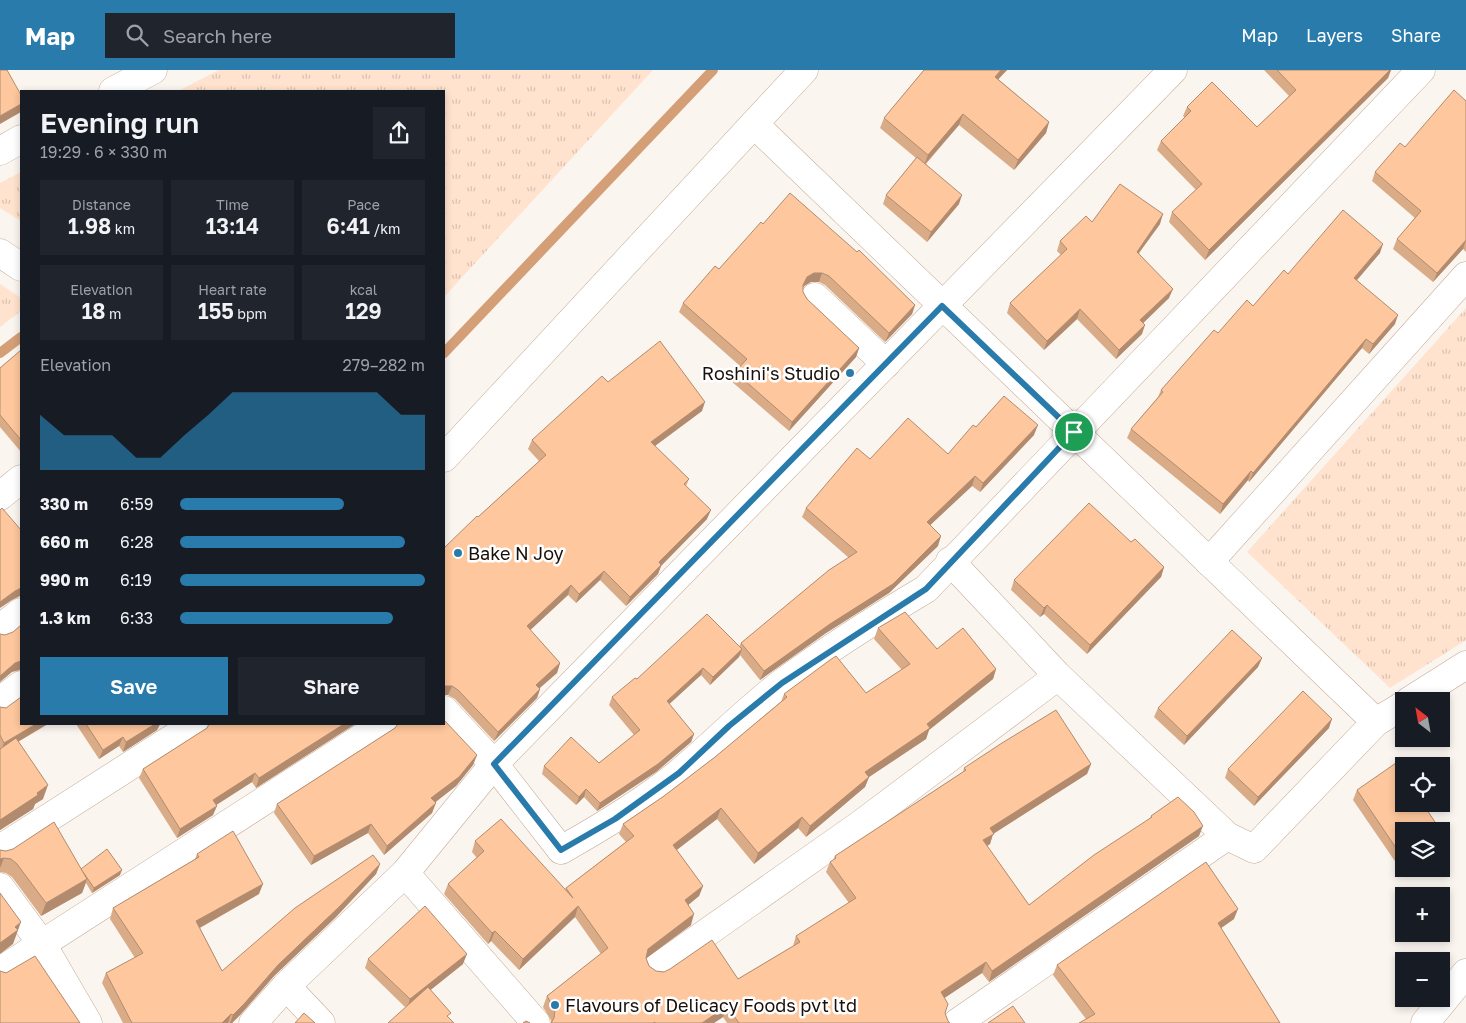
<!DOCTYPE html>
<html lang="en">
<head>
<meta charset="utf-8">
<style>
  body { margin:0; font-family:"Golos Text",sans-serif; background:#20242c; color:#f1f3f6; height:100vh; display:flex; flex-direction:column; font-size:19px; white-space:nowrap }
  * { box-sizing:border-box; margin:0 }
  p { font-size:16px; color:#9ea1a6 }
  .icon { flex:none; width:28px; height:28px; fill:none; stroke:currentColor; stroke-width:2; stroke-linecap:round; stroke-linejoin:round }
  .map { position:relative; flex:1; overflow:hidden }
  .details { position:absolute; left:20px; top:20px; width:425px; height:635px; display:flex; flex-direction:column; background:#171b24; border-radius:0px; box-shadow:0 2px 8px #0003 }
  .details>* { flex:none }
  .needle { width:32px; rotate:329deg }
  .tools { position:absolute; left:1395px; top:622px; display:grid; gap:10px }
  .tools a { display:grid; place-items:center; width:55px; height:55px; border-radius:0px; background:#171b24; box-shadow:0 2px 8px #0003; font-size:25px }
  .pin { position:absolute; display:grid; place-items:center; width:42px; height:42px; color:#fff; margin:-21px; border:2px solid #fff; border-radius:50%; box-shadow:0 1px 5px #0007 }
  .round { display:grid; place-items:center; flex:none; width:52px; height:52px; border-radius:0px; background:#20242c }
  .head { display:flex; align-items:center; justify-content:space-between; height:85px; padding:0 20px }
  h1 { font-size:28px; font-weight:600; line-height:38px }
  .figures { display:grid; grid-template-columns:repeat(3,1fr); gap:8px; height:85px; padding:5px 20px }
  .figures div { display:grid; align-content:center; border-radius:0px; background:#20242c; text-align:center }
  .figures b { font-size:21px; font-weight:600 }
  .figures small { font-size:14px; font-weight:400 }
  .figures p { font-size:14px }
  .chart { height:140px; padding:10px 20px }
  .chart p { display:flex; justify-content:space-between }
  .chart svg { width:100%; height:90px; margin-top:5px; fill:#287bab; opacity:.7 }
  .action { display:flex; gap:10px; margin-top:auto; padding:10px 20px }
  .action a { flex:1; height:58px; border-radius:0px; background:#287bab; color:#fff; font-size:20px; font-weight:600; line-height:58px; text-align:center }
  .action a+a { background:#20242c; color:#f1f3f6 }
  ul { padding:0 20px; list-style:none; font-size:16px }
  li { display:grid; grid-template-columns:80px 60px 1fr; align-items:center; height:38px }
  li i { height:12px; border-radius:6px; background:#287bab }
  header { display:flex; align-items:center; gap:30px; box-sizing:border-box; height:70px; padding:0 25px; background:#287bab; color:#fff }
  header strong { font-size:24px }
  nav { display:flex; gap:28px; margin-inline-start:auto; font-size:18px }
  .search { width:350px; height:45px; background:#20242c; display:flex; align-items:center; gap:12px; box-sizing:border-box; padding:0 18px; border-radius:0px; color:#9ea1a6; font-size:19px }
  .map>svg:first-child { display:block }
  .grass { fill:url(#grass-tufts) }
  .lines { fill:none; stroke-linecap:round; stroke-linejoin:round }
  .stream { stroke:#d49f77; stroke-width:10 }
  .street-casing { stroke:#c6ab96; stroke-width:29 }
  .secondary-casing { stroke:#c6ab96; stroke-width:29 }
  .street { stroke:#fff; stroke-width:28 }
  .secondary { stroke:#fff; stroke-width:28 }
  .wall { fill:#daab87 }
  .shaded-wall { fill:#b28b6e }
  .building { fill:#fec79d; stroke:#b28b6e }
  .route-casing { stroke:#fff; stroke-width:10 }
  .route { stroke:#287bab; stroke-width:6 }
  .poi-dot { fill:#287bab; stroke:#fff; stroke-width:2 }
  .labels { text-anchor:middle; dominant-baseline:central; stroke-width:5; stroke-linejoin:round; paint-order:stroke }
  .poi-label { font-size:18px; fill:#1a1009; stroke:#fff; text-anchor:start }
</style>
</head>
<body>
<header>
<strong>Map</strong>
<div class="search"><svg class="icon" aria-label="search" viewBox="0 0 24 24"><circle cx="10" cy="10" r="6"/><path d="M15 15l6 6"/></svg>Search here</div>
<nav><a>Map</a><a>Layers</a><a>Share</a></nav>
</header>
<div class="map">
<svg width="1466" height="953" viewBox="0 0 1466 953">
  <defs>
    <pattern id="grass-tufts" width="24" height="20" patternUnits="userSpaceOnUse" patternTransform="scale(1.25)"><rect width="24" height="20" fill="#ffe3ce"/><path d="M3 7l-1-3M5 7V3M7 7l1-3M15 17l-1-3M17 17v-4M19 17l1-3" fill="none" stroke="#dac2b0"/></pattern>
  </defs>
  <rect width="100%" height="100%" fill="#fbf5f0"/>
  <g class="grass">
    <path d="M219,0h434l-209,227v-206h-266z"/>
    <path d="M21,102v49l-21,-13v-25z"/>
    <path d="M0,214l21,14v13l-21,16z"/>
    <path d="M1466,238v332l-76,48 -143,-136z"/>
  </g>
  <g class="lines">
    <g class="stream">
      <path d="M0,283l21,-16"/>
      <path d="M444,283l269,-283"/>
    </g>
    <g class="street-casing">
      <g id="street">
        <path d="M113,21l40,-21"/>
        <path d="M754,54l622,598"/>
        <path d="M0,81l21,-12"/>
        <path d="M0,183l21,14"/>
        <path d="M815,227l71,67"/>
        <path d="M444,388l360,-388"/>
        <path d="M0,426l21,-17"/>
        <path d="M950,491l108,115 169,160 27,13 122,-127 28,-17"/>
        <path d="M1209,492l257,-286"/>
        <path d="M0,558l21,-16"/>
        <path d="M0,631l21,-16"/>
        <path d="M1409,631l57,-36"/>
        <path d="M444,640l50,54 67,86c41,-23 81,-47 118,-77 35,-29 67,-63 103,-90 46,-34 95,-65 144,-94l495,-519"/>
        <path d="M0,779l195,-125"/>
        <path d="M405,803l131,150"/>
        <path d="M0,817l42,57 46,79"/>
        <path d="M658,897l203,-143 197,-148"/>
        <path d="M0,901l383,-247"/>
        <path d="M286,916l35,37"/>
        <path d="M957,953l270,-187"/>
        <path d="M1425,953l41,-50"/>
      </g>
    </g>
    <g class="secondary-casing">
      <path id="secondary" d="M253,953l33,-37 119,-113 89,-109 679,-694"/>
    </g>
    <use href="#street" class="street"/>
    <use href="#secondary" class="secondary"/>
  </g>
  <g class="wall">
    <path d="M924,0h83l-9,9 51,43 -3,11 -32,37 -55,-45 -33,39 33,40 -32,38 -44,-38 3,-9 30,-37 -36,-30 4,-10z"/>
    <path d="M1264,0h127l-3,8 -183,182 -36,-38 3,-10 24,-22 -39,-40 4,-9 24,-23 -2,-2 4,-9 70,20 32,-31z"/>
    <path d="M1466,31v151l-3,-3 -30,33 -40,-33 4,-10 18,-21 -43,-37 3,-9 30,-25z"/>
    <path d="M1092,152l68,2 -21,29 30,45 -26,25 -1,11 -26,25 -39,-40 -33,31 -37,-37 3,-10 51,-48 -4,-4 3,-10z"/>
    <path d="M763,154l152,81 -3,9 -27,28 -60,-57 -6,-3h-8l-7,4 -1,1v5l4,7 52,49 -3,9 -67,74 -58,-50 4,-9 5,-6 -61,-54 4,-9 36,-34z"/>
    <path d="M1380,183l-23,27 38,44 -26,30 -7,-6 -113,134 -1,-2 -28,34 -93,-76 4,-9 27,-32 3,-7 57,-57 35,-27 35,-32z"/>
    <path d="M21,280v102l-21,-25v-59z"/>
    <path d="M608,312l94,29 -47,35 34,33 -3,7 21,33 -46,47 -3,8 -32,32 -26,-26 -24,23 -8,-8 -38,35 30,33 -3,10 -18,15 1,1 -3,9 -43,43 -39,-42 -7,-4 30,-178 61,-56 -11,-12 4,-9z"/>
    <path d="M976,357l58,8 -54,57 -8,-6 -42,39 8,21 -49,47 -63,40 -66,47 -20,-25 -1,2 -29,28 -9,-10 -32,29 25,30 -3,8 -35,30 -59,39 -13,-14 -8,8 -34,-31 2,-8 55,-3 35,-28 -25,-30 3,-8 25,-18 102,-32 2,-4 108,-85 -47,-41 4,-9 64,-49 78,-5z"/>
    <path d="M1131,472l33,25 -3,10 -74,77 -43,-40 -4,3 -29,-27 3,-10z"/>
    <path d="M878,558l118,41 -3,10 -64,51 -3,9 -57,38 -4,10 -59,50 -8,-9 -44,36 -37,-45 -41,31 27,36 -4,10 -11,9 3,20 -45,33 3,8 7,5 82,8 55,-33 3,-10 53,-33 -23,-31 4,-10 3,-2 2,-4 128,-84 1,-4 127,-4 -4,10 -94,60 -3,10 -3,2 42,59 121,-86 1,-3 48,20 -210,146 -7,-9 -38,25 1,15 3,8 2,2h-223l-4,-6 -9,6h-163v-3l-8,-13 4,-11 54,-42 -26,-37 -56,53 -28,-29 -3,3 -44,-50 4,-10 29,-26 -5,-6 3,-11 90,48 1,-1 60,-46 -7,-8 4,-10 41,-28 51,-39 66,-55 3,-8 82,-1 36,-23 -28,-31z"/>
    <path d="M1262,588l-4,9 -74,78 -30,-28 4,-9z"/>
    <path d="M0,637l18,35 25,57 -8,5 -2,5 -33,21z"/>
    <path d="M76,654h84l-3,6 -34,22 -4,-6 -20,13z"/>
    <path d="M209,654h146l-99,64 -4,-6 -36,23 -3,10 -36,23 -38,-60 4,-9 64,-41z"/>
    <path d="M395,658l82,27 -4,10 -17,21 -21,16 -3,11 -48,42 -16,-22 -57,32 -37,-52 3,-9z"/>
    <path d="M1329,658l-75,78 -29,-28 3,-9z"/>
    <path d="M1357,720l47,41v37l-3,2 -48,-70z"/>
    <path d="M0,780l81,19 39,6 -28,18 -6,-10 -4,10 -41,23 -29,-39 -6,-4 -6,-1z"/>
    <path d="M197,784l62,40 -59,34 22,43 158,-107 -4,10 -40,43 -62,59 -34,39 -8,8h-109l-21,-40 4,-10 29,-15 -25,-39 3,-11 82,-49z"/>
    <path d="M1234,849l-13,9 59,95 -194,-4 -33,-44 4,-10z"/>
    <path d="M368,889l95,5 -33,26 -25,17 -40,-39z"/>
  </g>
  <g class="shaded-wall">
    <path d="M1001,0h6l-16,17 4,-10z"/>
    <path d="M1390,0h1l-3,8 -183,182 4,-10z"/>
    <path d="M21,34v8l-21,12v-8z"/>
    <path d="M963,44l-4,11 -35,40 4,-10z"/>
    <path d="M1049,52l-3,11 -32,37 4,-10z"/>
    <path d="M962,125l-3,9 -32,38 4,-10z"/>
    <path d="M1163,144l-3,10 -27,37 4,-9z"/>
    <path d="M1466,170l-3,9 -30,33 4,-9z"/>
    <path d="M1383,174l-3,9 -29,34 3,-9z"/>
    <path d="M814,203h8l-3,9h-8l-7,4 -4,8 3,-9 4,-8z"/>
    <path d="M1173,219l-4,9 -32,31 3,-9z"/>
    <path d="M915,235l-3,9 -27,28 4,-9z"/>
    <path d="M1080,239l-3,10 -33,31 3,-9z"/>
    <path d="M1398,245l-3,9 -26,30 4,-10z"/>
    <path d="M1145,255l-3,9 -26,25 3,-9z"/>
    <path d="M1366,269l-4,9 -113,134 4,-9z"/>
    <path d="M859,278l-3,9 -67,74 3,-9z"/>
    <path d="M705,332l-3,9 -54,40 3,-9z"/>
    <path d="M1038,355l-4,10 -54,57 3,-9z"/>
    <path d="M1251,401l-3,9 -28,34 3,-10z"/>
    <path d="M975,406l-3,10 -48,45 3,-9z"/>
    <path d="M711,440l-4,9 -46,47 -3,8 -32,32 4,-9 29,-35z"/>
    <path d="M941,466l-3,10 -49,47 -63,40 -66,47 4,-9z"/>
    <path d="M1164,497l-3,10 -74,77 3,-9z"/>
    <path d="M604,501l-4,9 -24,23 3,-9z"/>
    <path d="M571,515l-3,10 -44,41 3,-10z"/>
    <path d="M21,518v4l-1,4 -8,4 -12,8v-6l15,-11z"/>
    <path d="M1047,535l-3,9 -4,3 4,-9z"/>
    <path d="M742,579l-3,8 -29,28 3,-8z"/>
    <path d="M1262,588l-4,9 -74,78 3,-9z"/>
    <path d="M21,591v4l-1,5 -8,2 -12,10v-6l15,-13z"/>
    <path d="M560,593l-3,10 -24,21 3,-9z"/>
    <path d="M703,598l-2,7 -37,34 3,-8z"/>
    <path d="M996,599l-3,10 -64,51 -3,9 -57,38 -4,10 -59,50 4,-11 55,-54 62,-48z"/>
    <path d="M444,616h8l-4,9h-4z"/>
    <path d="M540,619l-3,9 -43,43 4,-9z"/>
    <path d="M1332,649l-3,9 -75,78 4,-9z"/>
    <path d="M36,654h12l-47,28 3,-9z"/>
    <path d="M155,654h5l-3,6 -34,22 3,-10z"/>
    <path d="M344,654h11l-99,64 3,-10z"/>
    <path d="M694,664l-3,8 -35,30 -59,39 3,-8z"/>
    <path d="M123,667l-4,9 -20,13 4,-9z"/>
    <path d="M477,685l-4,10 -17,21 -28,22 3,-10z"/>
    <path d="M1091,694l-4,10 -94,60 -3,10 -11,7 4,-11 7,-12z"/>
    <path d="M255,703l-3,9 -42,27 3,-9z"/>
    <path d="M48,715l-5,14 -8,5 -2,5 -33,21v-10z"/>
    <path d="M586,719l-2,8 -8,8 3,-8z"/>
    <path d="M436,733l-4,10 -48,42 3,-9z"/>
    <path d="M217,736l-4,9 -36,23 3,-9z"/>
    <path d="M721,738l-4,11 -48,37 4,-11z"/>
    <path d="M802,747l-4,11 -44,36 4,-11z"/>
    <path d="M371,754l-3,9 -57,32 3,-9z"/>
    <path d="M1203,756l-4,10 -210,146 3,-11z"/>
    <path d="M4,788l-4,10v-9z"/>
    <path d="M1404,792v6l-3,2z"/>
    <path d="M380,794l-4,10 -40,43 -62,59 -34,39 -8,8h-2l3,-8 45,-50z"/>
    <path d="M122,800l-2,5 -28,18 2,-5z"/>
    <path d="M87,809l-5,14 -41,23 5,-13z"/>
    <path d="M263,814l-4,10 -67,38 4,-11z"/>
    <path d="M703,816l-4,10 -18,15 4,-11z"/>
    <path d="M578,836l-3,11 -56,53 4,-11z"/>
    <path d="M1238,839l-4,10 -20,14 4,-10z"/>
    <path d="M694,844l-3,11 -47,35 4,-11z"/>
    <path d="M21,852l-8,22 -13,10v-11l15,-16z"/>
    <path d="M495,861l-4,10 -3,3 4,-11z"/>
    <path d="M467,884l-4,10 -56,45 3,-10z"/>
    <path d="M986,892l-4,11 -45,30 4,-11z"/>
    <path d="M727,936l-4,11 -9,6h-12z"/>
    <path d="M231,944l-3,9h-6z"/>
  </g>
  <g class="building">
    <path d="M0,0h7l14,25v9l-21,12z"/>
    <path d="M924,0h77l-6,7 54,45 -31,38 -55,-46 -35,41 -44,-37z"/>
    <path d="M1277,0h113l-181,180 -37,-38 30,-28 -41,-43 30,-30 -4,-4 25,-25 45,45 39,-37z"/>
    <path d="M1454,20l12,11v139l-29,33 -40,-34 24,-28 -46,-39 25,-29 5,4z"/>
    <path d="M917,87l45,38 -31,37 -45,-37z"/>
    <path d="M1120,114l43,30 -26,38 36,37 -33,31 5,5 -26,25 -39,-41 -33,32 -37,-38 57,-54 -7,-8 26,-25 6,6z"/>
    <path d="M790,123l67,59 2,-2 56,55 -26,28 -60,-57 -7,-3h-8l-7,4 -4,8v7l4,7 52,49 -67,74 -57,-50 12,-13 -64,-56 32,-37 4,3 42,-47 2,2z"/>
    <path d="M1343,140l40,34 -29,34 44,37 -25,29 -7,-5 -113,134 -2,-2 -28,33 -92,-75 32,-37 -2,-2 53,-60 4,3 29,-33 6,6 31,-36 4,4z"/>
    <path d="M660,271l45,61 -54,40 38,37 -5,5 27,26 -52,52 2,3 -31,32 -26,-26 -25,23 -8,-9 -44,41 33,37 -24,22 4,4 -42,43 -40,-42 -6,-4h-8v-138l33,-32 1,1 68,-62 -14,-15 70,-64 6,6z"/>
    <path d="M21,280v90l-21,-25v-47z"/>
    <path d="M1004,326l34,29 -55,58 -8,-7 -48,46 14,14 -48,48 -63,40 -66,47 -23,-28 88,-73 28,-18 -51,-44 51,-60 13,11 38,-41 40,36 25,-29 3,2z"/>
    <path d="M1089,433l42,39 4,-3 29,28 -74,78 -43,-40 -3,3 -30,-28z"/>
    <path d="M2,438l19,22v58l-6,3 -15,11v-92z"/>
    <path d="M905,542l32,37 26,-21 33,41 -69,55 3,4 -65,44 4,5 -59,49 -8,-9 -44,36 -37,-45 -48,37 30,41 -18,14 9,14 -46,35 -2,9 3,8 7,5 8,1 6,-3 42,-29 26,39 62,-37 -4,-6 60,-38 -26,-36 6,-4 -1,-2 131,-86 -2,-2 38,-25 54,-33 35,54 -101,64 4,6 -11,6 46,65 65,-50 58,-38 -1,-1 27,-19 16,15 9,14 -211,145 -6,-9 -45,30 7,12 -3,9 3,8 2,2h-211l-12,-17 -25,17h-47v-1l-2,1h-102l3,-5 1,-8 -8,-14 61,-48 -30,-42 -55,53 -28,-28 -3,2 -44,-49 36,-33 -9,-10 26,-22 72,79 -7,-10 68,-52 -11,-12 41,-28 51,-39 72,-60 -3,-3 46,-34 6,-4 30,37 44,-29 -32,-36z"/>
    <path d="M707,544l35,35 -29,28 -10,-9 -36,33 27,33 -36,30 -58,39 -14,-14 -7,8 -35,-31 27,-29 28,26 41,-33 -28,-33 23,-19 2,1z"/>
    <path d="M21,555v36l-6,2 -15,13v-42l5,1 8,-3z"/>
    <path d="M1232,560l30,28 -75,78 -29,-28z"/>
    <path d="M1303,621l29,28 -74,78 -30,-28z"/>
    <path d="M21,627v27h15l-32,19 -4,-8v-28l6,1z"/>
    <path d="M444,650l33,35 -18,22 -28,21 5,5 -49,43 -16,-22 -57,32 -37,-52 118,-76 3,-4h46z"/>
    <path d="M86,654h69l-29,18 -3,-5 -20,13z"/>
    <path d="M209,654h135l-85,54 -4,-5 -42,27 4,6 -37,23 -37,-60 64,-41z"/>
    <path d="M16,668l32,47 -11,8 1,2 -38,25v-71z"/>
    <path d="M1396,693l8,12v29h19l20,30 -2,1v-4h-37v29l-47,-70z"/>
    <path d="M54,752l33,57 -41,24 -29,-39 -6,-5 -7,-1 -4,1v-9l6,1 7,-2z"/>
    <path d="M233,761l30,53 -67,37 26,50 73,-63 78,-53 7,9 -41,43 -61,58 -34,39 -11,11 -2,-1 -9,9h-90l-26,-50 37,-20 -30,-45 86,-51 -2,-3z"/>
    <path d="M107,779l15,21 -28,18 -13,-19z"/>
    <path d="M1206,792l32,47 -20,14 62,100h-201l16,-9 -38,-49z"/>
    <path d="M0,823l21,29 -6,5 3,3 -18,13z"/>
    <path d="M425,836l42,48 -57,45 -42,-40z"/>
    <path d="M35,886l45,67h-80v-52l6,2z"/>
    <path d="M428,917l23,26 -4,3 7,7h-66z"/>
    <path d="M1013,936l12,17h-37z"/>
    <path d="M304,943l11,10h-20z"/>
    <path d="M526,951l4,2h-7z"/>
  </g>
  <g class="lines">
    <g class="route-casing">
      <path id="route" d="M942,236l132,126 -148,157 -144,94 -53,43 -50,47 -64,46 -54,31 -67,-86z"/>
    </g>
    <use href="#route" class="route"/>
  </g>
  <g class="poi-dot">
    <circle cx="850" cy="303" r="5"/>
    <circle cx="458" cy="483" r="5"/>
    <circle cx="555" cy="935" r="5"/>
  </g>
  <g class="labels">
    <g class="poi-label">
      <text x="840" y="303" text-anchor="end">Roshini's Studio</text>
      <text x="468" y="483">Bake N Joy</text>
      <text x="565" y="935">Flavours of Delicacy Foods pvt ltd</text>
    </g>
  </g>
</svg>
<div class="tools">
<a><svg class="needle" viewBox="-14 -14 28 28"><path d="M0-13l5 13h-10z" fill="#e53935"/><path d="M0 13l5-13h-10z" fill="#9ea1a6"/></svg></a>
<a><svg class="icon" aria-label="locate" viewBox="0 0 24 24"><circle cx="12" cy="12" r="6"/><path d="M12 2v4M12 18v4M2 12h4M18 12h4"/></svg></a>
<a><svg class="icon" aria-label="layers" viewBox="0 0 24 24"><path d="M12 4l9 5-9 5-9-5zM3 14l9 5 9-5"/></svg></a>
<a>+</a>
<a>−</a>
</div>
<div class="pin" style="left:1074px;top:362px;background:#1e9e55"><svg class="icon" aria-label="arrive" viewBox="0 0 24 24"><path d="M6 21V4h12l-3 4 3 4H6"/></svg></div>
<section class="details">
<div class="head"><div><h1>Evening run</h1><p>19:29 · 6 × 330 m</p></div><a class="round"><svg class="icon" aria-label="share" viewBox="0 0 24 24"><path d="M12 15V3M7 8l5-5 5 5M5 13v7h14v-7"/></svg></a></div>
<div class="figures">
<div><p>Distance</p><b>1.98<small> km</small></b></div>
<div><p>Time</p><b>13:14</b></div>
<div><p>Pace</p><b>6:41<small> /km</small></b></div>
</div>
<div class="figures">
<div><p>Elevation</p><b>18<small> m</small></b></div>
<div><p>Heart rate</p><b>155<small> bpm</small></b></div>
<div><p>kcal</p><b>129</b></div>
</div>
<div class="chart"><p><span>Elevation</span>279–282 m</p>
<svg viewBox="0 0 160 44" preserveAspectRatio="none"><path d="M0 44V17L10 27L20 27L30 27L40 38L50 38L60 27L70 17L80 6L90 6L100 6L110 6L120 6L130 6L140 6L150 17L160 17V44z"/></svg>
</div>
<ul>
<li><b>330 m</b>6:59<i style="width:67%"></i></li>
<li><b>660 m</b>6:28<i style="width:92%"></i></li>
<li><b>990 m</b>6:19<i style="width:100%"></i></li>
<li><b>1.3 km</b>6:33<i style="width:87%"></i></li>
</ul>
<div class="action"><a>Save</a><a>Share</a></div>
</section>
</div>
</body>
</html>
